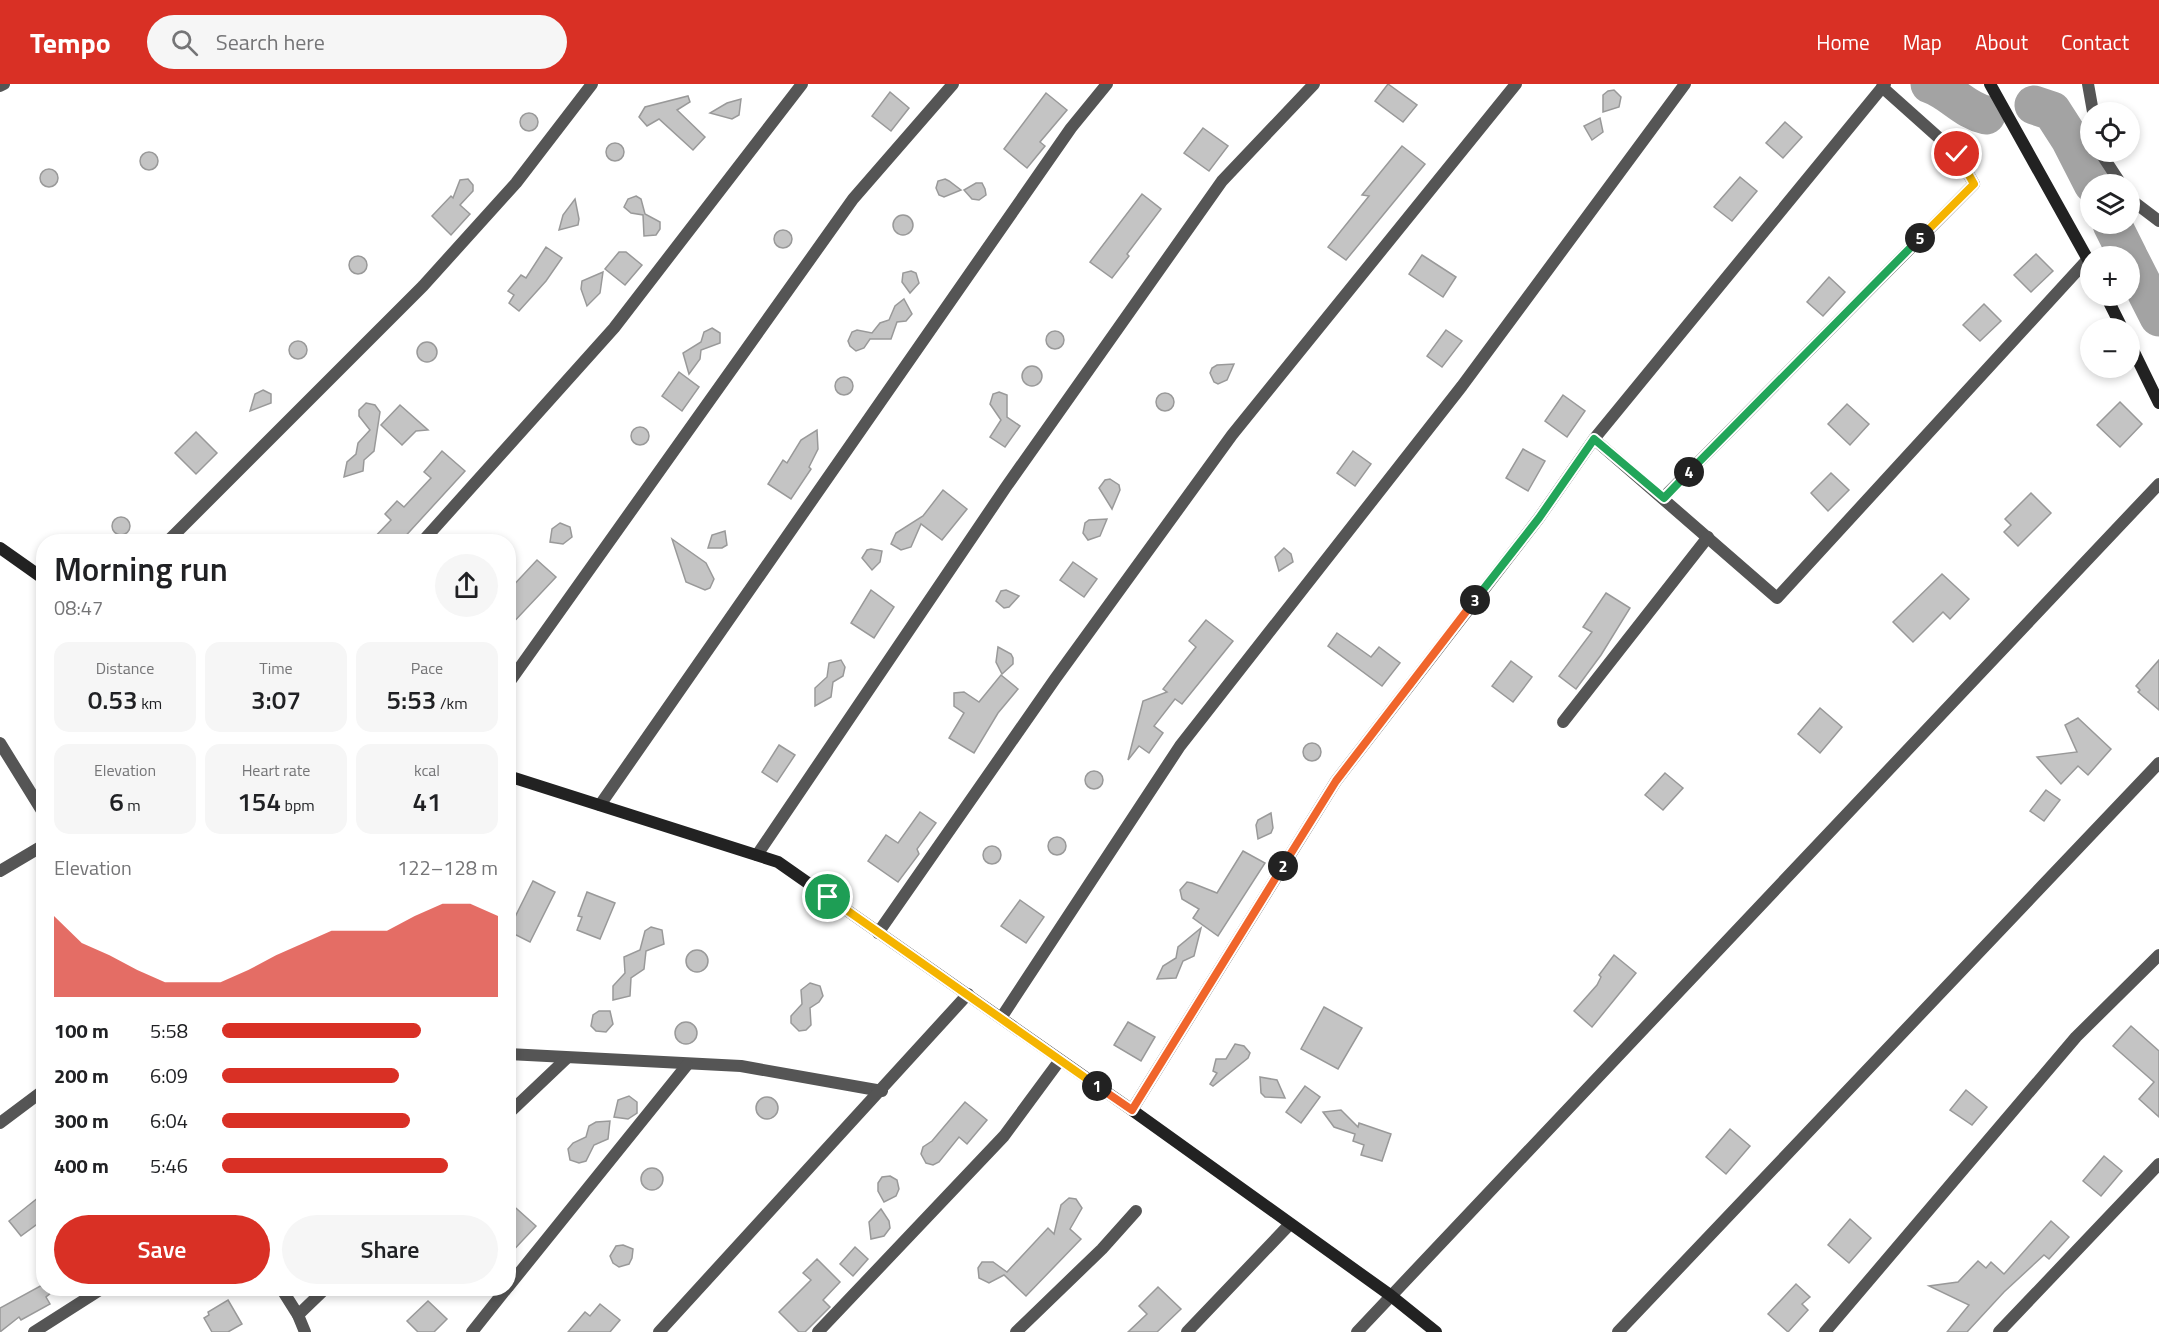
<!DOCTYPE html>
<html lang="en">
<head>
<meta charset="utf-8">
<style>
  body { margin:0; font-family:"Titillium Web",sans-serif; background:#f6f6f6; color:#202124; height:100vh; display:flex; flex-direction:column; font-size:22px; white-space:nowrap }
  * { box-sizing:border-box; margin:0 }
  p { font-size:20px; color:#757577 }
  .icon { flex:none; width:33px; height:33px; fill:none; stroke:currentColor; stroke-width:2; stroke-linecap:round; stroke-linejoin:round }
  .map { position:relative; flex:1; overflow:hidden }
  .details { position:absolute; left:36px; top:450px; width:480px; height:762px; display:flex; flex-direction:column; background:#fff; border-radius:24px; box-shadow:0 3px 9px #0003 }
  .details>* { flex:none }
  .controls { position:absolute; left:2080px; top:18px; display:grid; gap:12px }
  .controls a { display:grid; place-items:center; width:60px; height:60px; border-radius:50%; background:#fff; box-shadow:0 3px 9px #0003; font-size:30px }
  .pin { position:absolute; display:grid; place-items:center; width:51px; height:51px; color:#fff; margin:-26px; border:3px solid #fff; border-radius:50%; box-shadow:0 2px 6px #0007 }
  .km { position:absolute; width:30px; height:30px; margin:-15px; border-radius:50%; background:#222; color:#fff; font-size:16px; line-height:30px; text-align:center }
  .round { display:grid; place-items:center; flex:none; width:63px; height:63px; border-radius:32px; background:#f6f6f6 }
  .headline { display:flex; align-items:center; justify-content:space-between; height:102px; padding:0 18px }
  h1 { font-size:33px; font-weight:600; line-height:45px }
  .figures { display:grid; grid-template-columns:repeat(3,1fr); gap:9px; height:102px; padding:6px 18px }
  .figures div { display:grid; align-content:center; border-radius:15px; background:#f6f6f6; text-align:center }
  .figures b { font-size:26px; font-weight:600 }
  .figures small { font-size:16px; font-weight:400 }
  .figures p { font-size:16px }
  .chart { height:168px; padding:12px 18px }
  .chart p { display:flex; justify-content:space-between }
  .chart svg { width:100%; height:108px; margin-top:6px; fill:#d93025; opacity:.7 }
  .cta { display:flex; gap:12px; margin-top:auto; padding:12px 18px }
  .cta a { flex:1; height:69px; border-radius:36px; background:#d93025; color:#fff; font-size:24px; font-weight:600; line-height:69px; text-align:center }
  .cta a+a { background:#f6f6f6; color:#202124 }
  ul { padding:0 18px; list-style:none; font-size:20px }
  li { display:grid; grid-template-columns:96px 72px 1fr; align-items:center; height:45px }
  li i { height:15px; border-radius:8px; background:#d93025 }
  header { display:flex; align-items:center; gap:36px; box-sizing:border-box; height:84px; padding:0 30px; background:#d93025; color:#fff }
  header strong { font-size:28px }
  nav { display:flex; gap:33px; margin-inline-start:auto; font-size:21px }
  .search { width:420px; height:54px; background:#f6f6f6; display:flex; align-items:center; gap:15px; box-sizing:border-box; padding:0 21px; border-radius:33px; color:#757577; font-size:22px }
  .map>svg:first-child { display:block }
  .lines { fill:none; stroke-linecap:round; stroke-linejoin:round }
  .river { stroke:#a3a3a3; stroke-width:39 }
  .building { fill:#c4c4c4; stroke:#999; stroke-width:1.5 }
  .street { stroke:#555; stroke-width:12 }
  .secondary { stroke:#222; stroke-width:12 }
  .split-1-casing { stroke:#fff; stroke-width:12 }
  .split-2-casing { stroke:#fff; stroke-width:12 }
  .split-3-casing { stroke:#fff; stroke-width:12 }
  .split-4-casing { stroke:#fff; stroke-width:12 }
  .split-5-casing { stroke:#fff; stroke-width:12 }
  .split-6-casing { stroke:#fff; stroke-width:12 }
  .split-1 { stroke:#f5b400; stroke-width:8 }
  .split-2 { stroke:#f0652b; stroke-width:8 }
  .split-3 { stroke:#f0652b; stroke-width:8 }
  .split-4 { stroke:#22a559; stroke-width:8 }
  .split-5 { stroke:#22a559; stroke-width:8 }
  .split-6 { stroke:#f5b400; stroke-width:8 }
</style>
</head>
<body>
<header>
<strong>Tempo</strong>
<div class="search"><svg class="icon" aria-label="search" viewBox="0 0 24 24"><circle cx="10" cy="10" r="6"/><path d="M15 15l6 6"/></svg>Search here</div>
<nav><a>Home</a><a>Map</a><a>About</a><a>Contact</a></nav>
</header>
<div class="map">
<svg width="2159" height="1248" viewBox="0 0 2159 1248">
  <rect width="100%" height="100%" fill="#fff"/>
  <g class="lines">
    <g class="river">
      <path d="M1930,0c22,8 34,26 56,31"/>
      <path d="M2034,21l18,6 18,28 23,45"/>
      <path d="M2112,140l16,32"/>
      <path d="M2130,176l29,57"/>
    </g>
  </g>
  <g class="building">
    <path d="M1388,0l29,21 -14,17 -28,-21z"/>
    <path d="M1614,6l7,7 -2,10 -16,5v-17l5,-4z"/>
    <path d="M890,8l19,16 -18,23 -19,-15z"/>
    <path d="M1046,9l21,17 -27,32 5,4 -18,22 -23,-19z"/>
    <path d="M688,12l2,6 -13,8 28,27 -12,13 -34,-31 -12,7 -8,-9 6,-10z"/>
    <path d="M741,15l-2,16 -7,4 -22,-6 17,-10z"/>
    <circle cx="529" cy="38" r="9"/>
    <path d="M1600,34l3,14 -11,8 -8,-14z"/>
    <path d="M1785,38l17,15 -19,21 -17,-15z"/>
    <path d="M1203,44l25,18 -19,25 -25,-18z"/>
    <circle cx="615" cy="68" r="9"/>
    <path d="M1402,62l23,18 -79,96 -18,-13 41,-51 -7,-1z"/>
    <circle cx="149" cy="77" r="9"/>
    <circle cx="49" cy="94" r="9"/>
    <path d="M1740,93l17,14 -25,30 -18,-14z"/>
    <path d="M468,95l5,6v6l-13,14 10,9 -19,21 -19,-19 19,-20 2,2 7,-18z"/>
    <path d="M945,95l4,2 12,9 -17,7 -5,-2 -3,-7 2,-7z"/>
    <path d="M976,99h6l3,6 1,6 -7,5 -7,-1 -8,-9z"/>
    <path d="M1142,110l19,15 -34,45 2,2 -17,22 -22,-16z"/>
    <path d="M636,112l5,3 4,15 15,8v7l-4,6 -12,1 -1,-21 -12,-2 -7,-6 4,-8z"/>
    <path d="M575,115l4,20 -1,6 -19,5 4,-15z"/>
    <circle cx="903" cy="141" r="10"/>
    <circle cx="783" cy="155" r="9"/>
    <path d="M546,163l16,11 -16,23 -27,30 -10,-8 5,-8 -6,-4 13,-16 5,3z"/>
    <path d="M619,168h7l16,13 -17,20 -20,-16z"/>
    <path d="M2036,170l17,17 -22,21 -17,-17z"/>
    <path d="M1422,171l34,22 -13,20 -34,-23z"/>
    <circle cx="358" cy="181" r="9"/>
    <path d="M911,187l5,2 3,10 -9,10 -8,-11 1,-9z"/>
    <path d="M603,188l-3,21 -13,13 -6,-17 1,-8z"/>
    <path d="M1829,193l16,15 -22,24 -16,-14z"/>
    <path d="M904,215l8,15 -6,7 -9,1 -6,17h-21l-6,9 -8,3 -6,-5 -2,-5 4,-9 5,-2 15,3 8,-10 9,-3 6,-14z"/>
    <path d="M1984,220l17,17 -21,20 -17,-16z"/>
    <path d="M712,244l8,5v10l-19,7 -1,9 -11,15 -6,-21 18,-11 3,-10z"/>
    <path d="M1446,246l16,11 -20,26 -15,-11z"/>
    <circle cx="1055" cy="256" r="9"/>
    <circle cx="298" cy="266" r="9"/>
    <circle cx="427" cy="268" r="10"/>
    <path d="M1234,280l-7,16 -9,4 -4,-2 -4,-9 2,-5 5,-3z"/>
    <circle cx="1032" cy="292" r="10"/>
    <path d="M679,288l20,15 -17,24 -20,-15z"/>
    <circle cx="844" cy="302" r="9"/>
    <path d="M263,306l8,4v9l-21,8 5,-17z"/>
    <path d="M999,308l8,3v22l13,9 -15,21 -15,-10 11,-17 -11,-16 3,-10z"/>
    <circle cx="1165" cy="318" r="9"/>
    <path d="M1563,311l22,16 -18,26 -22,-16z"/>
    <path d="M2120,318l22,22 -22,23 -23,-22z"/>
    <path d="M366,319l9,2 5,7 -6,39 -10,9 -1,11 -19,6 3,-15 9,-8 2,-11 12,-13 -11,-14v-6z"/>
    <path d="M1847,320l22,20 -19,21 -22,-21z"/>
    <path d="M400,321l28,25 -12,1 -14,14 -21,-20z"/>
    <circle cx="640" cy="352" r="9"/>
    <path d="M817,346l1,19 -9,18 2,2 -20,30 -23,-15 15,-24 4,3 14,-23z"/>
    <path d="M196,348l21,21 -21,21 -21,-21z"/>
    <path d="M1523,365l22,12 -17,30 -22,-13z"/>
    <path d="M442,367l23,20 -65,71h-30l21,-22 -6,-6 12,-13 7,6 27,-29 -7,-6z"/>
    <path d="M1353,367l18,13 -16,22 -18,-13z"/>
    <path d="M1831,389l18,17 -21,21 -17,-18z"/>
    <path d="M1110,395l9,6 1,5 -8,19 -13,-21 6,-8z"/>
    <path d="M943,406l24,19 -25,31 -21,-16 -10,23 -10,3 -10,-6 5,-11 27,-17z"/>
    <path d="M2031,409l20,20 -33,33 -14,-14 7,-7 -6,-6z"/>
    <circle cx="121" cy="442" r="9"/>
    <path d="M1107,435l-7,17 -12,4 -5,-7 2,-10 4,-3z"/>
    <path d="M560,439l10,4 2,10 -9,7 -13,-2 2,-13z"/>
    <path d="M725,447l2,14 -5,3h-14l4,-13z"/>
    <path d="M672,455l34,24 8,16 -4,9 -5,2 -19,-8z"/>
    <path d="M1284,464l7,6 2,8 -14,9 -4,-14z"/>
    <path d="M871,465l11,2 -2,11 -8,8 -10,-12 5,-8z"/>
    <path d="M537,476l19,17 -48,51v-37z"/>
    <path d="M1073,478l24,17 -13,18 -24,-17z"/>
    <path d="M1942,490l27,25 -19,20 -7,-7 -30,30 -20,-20z"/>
    <path d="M871,506l23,17 -20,31 -23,-15z"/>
    <path d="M1006,506l13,6 -10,11 -5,1 -8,-7 5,-10z"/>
    <path d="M1606,509l24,15 -29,47 -25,34 -17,-13 33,-44 -9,-5z"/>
    <path d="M1206,536l27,21 -51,63 -7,-5 -21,27 9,7 -14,20 -10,-7 -11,14 15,-59 24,-9 -4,-3 33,-42 -7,-6z"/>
    <path d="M1337,549l34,24 8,-10 21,16 -18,23 -54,-40z"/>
    <path d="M998,563l13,7 2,4v6l-11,10 -6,-12z"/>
    <path d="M841,576l4,7 -2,9 -10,6 -2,15 -16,9v-18l12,-11 2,-14z"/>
    <path d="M2159,576v50l-21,-18 2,-2 -4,-4z"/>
    <path d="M1511,577l21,16 -19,25 -21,-16z"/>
    <path d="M1001,591l17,14 -20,24 -24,40 -25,-15 15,-25 -10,-7v-13l10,-1 15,10z"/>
    <path d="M1820,624l22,19 -22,26 -22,-19z"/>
    <path d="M2078,634l33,31 -23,26 -10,-9 -17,18 -24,-27 40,-5 -12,-27z"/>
    <circle cx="1312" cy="668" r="9"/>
    <path d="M779,661l16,10 -18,27 -15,-10z"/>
    <circle cx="1094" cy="696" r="9"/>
    <path d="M1665,689l18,15 -20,22 -18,-15z"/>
    <path d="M2046,706l14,10 -16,21 -14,-10z"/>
    <path d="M920,728l16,11 -19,26 2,5 -21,28 -30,-21 18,-26 12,8z"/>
    <path d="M1271,729l2,15 -2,5 -13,6 -2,-14 2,-5z"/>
    <circle cx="1057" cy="762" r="9"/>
    <circle cx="992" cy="771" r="9"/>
    <path d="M1243,767l22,12 -47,73 -25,-18 6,-9 -17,-10 -2,-9 7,-8 5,1 25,10z"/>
    <path d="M533,797l22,11 -25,50 -22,-11z"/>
    <path d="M587,808l28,11 -15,36 -23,-9 5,-13 -4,-1z"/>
    <path d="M1020,816l24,17 -18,26 -25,-17z"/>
    <path d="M651,843l11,3 2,14 -18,7 -2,18 -13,9 -1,18 -17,4v-14l12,-13 -1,-16 16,-7 5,-19z"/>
    <path d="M1201,844l-7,28 -11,5 -7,17 -19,1 6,-13 13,-8 2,-11z"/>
    <circle cx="697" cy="877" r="11"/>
    <path d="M1614,871l22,18 -44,54 -18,-16 23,-26 4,-8 -2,-2z"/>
    <path d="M810,899l10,3 3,10 -4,6 -9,6 1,17 -5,5 -7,1 -8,-8v-7l11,-12 -1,-14z"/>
    <path d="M1324,923l38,21 -24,41 -37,-20z"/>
    <path d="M599,927h11l3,13 -7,8 -10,-1 -5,-5 2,-11z"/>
    <circle cx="686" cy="949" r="11"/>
    <path d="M1128,938l27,15 -14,24 -27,-16z"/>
    <path d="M2131,942l28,25v66l-20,-18 15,-17 -41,-36z"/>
    <path d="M1235,960l9,2 6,7 -2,5 -35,28 -3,-2 7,-11 -4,-2 3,-12h10z"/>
    <path d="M1260,993l17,3 8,18 -20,-1 -4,-4z"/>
    <path d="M1305,1002l15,11 -19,26 -15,-11z"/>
    <path d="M1966,1006l21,17 -15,18 -22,-15z"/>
    <path d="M629,1012l8,6v11l-9,6 -14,-2 4,-17z"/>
    <circle cx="767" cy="1024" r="11"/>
    <path d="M965,1018l22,18 -20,24 -8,-7 -20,25 -6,3 -7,-2 -5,-9 2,-7 9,-6z"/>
    <path d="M1341,1026l17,17 1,-4 32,11 -9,27 -21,-6 3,-10 -11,-4 2,-7 -21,-7 -11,-15z"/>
    <path d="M610,1037l-2,18 -14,6 -8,16 -7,2 -9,-3 -2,-11 5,-6 13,-6 3,-11 7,-4z"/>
    <path d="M1730,1045l20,17 -24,28 -20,-17z"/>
    <path d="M2104,1072l18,15 -21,25 -18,-15z"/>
    <circle cx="652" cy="1095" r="11"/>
    <path d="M890,1092l7,4 2,9 -3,7 -12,6 -6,-11v-8l4,-6z"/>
    <path d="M44,1109v26l-23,17 -12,-15z"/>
    <path d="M1069,1114l7,1 6,9 -12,21 11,10 -55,57 -22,-21 -15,8 -10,-5 -1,-10 4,-6h11l14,10 41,-44 6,6 7,-29z"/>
    <path d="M508,1117l28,25 -28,30z"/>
    <path d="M881,1125l8,12 1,7 -6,8 -13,3 -2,-17z"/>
    <path d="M1850,1135l21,19 -22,25 -21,-18z"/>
    <path d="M2051,1137l18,16 -20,22 -5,-4 -40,37 -37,40h-20l22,-27 -40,-19 29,-4 20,-21 8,7 5,-6 13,12z"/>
    <path d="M623,1161l10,4 -1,9 -3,6 -10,3 -6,-4 -3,-7 6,-10z"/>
    <path d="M855,1163l13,12 -15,17 -13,-12z"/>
    <path d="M817,1175l23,23 -17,18 7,7 -25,25h-6l-20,-20 32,-32 -8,-7z"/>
    <path d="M44,1200v4h13l-11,9 4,7 -29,16 -2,-3 -19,15v-24z"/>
    <path d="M1796,1200l14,13 -8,7 6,6 -20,22 -20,-18z"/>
    <path d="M1158,1203l23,22 -24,23h-29l19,-18 -8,-8z"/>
    <path d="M228,1216l14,24 -14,8h-16l-8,-14 5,-3 -1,-3z"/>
    <path d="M428,1217l19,18 -13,13h-16l-11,-11z"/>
    <path d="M600,1220l20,16 -10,12h-42l17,-20 5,4z"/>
  </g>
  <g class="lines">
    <g class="street">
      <path d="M2088,0l5,28"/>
      <path d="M0,2l4,-2"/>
      <path d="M2100,68l21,32"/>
      <path d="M2130,115l29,22"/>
      <path d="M1594,355l183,159 311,-339"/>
      <path d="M1663,414l311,-314 -17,-30 -75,-67"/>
      <path d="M167,458l256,-256 93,-103 76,-99"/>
      <path d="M422,458l192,-214 188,-244"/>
      <path d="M508,600l345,-485 100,-115"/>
      <path d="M1563,638l145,-185"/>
      <path d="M0,659l44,71"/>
      <path d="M600,721l471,-677 36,-44"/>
      <path d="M757,771l249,-368 216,-306 92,-97"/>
      <path d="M0,787l44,-26"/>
      <path d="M878,849l177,-254 177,-244 284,-351"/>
      <path d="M1001,934l179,-272 282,-360 223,-302"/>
      <path d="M508,970l233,12 141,25"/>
      <path d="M1132,1026l204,-329 203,-263 55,-79 291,-355"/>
      <path d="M508,1030l59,-56"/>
      <path d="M0,1039l44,-33"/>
      <path d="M508,1203l179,-222"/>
      <path d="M281,1204l17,27 7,17"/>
      <path d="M298,1231l28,-27"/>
      <path d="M34,1248l69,-44"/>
      <path d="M472,1248l35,-44"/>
      <path d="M659,1248l309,-338"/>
      <path d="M818,1248l186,-196 56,-76"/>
      <path d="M1016,1248l86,-83 34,-38"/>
      <path d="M1187,1248l103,-108"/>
      <path d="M1357,1248l802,-848"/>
      <path d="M1618,1248l541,-569"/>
      <path d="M1825,1248l251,-295 83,-82"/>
      <path d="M1999,1248l160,-168"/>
    </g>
    <g class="secondary">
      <path d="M1990,0l101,181"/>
      <path d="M2106,212l16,32"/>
      <path d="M2130,260l29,59"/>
      <path d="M0,464l44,31"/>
      <path d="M508,692l270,86 354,248 258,185 46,37"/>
    </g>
  </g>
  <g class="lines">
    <g class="split-1-casing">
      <path id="split-1" d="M828,813l269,189"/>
    </g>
    <g class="split-2-casing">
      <path id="split-2" d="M1097,1002l35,24 151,-244"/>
    </g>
    <g class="split-3-casing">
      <path id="split-3" d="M1283,782l53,-85 139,-181"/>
    </g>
    <g class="split-4-casing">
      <path id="split-4" d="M1475,516l64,-82 55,-79 70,59 25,-26"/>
    </g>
    <g class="split-5-casing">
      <path id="split-5" d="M1689,388l231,-234"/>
    </g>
    <g class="split-6-casing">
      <path id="split-6" d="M1920,154l54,-54 -17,-30"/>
    </g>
    <use href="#split-1" class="split-1"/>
    <use href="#split-2" class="split-2"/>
    <use href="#split-3" class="split-3"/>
    <use href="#split-4" class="split-4"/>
    <use href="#split-5" class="split-5"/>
    <use href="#split-6" class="split-6"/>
  </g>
</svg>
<div class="controls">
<a><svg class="icon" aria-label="locate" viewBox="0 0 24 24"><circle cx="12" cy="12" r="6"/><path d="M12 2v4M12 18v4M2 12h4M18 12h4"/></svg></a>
<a><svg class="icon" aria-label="layers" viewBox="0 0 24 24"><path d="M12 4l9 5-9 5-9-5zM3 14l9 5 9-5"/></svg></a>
<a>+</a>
<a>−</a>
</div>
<div class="pin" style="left:828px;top:813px;background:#1e9e55"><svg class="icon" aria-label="arrive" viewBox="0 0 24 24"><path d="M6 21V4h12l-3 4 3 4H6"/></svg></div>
<div class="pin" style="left:1957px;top:70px;background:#d93025"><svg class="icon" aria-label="check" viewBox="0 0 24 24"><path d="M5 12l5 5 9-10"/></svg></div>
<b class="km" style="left:1097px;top:1002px">1</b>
<b class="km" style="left:1283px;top:782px">2</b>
<b class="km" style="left:1475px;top:516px">3</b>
<b class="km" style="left:1689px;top:388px">4</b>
<b class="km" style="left:1920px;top:154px">5</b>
<section class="details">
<div class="headline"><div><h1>Morning run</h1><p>08:47</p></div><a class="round"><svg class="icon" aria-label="share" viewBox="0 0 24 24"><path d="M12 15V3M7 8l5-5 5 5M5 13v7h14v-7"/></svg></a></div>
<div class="figures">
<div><p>Distance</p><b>0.53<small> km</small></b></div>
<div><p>Time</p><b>3:07</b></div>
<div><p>Pace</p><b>5:53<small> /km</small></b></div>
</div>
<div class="figures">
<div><p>Elevation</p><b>6<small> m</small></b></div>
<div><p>Heart rate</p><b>154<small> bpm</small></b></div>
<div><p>kcal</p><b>41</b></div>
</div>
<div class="chart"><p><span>Elevation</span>122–128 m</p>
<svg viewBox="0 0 160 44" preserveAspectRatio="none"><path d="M0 44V11L10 22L20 27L30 33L40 38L50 38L60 38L70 33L80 27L90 22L100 17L110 17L120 17L130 11L140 6L150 6L160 11V44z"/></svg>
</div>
<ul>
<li><b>100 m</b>5:58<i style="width:72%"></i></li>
<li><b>200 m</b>6:09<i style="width:64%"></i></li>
<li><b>300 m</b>6:04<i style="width:68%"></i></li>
<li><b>400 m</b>5:46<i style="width:82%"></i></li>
</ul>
<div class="cta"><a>Save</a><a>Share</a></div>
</section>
</div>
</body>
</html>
